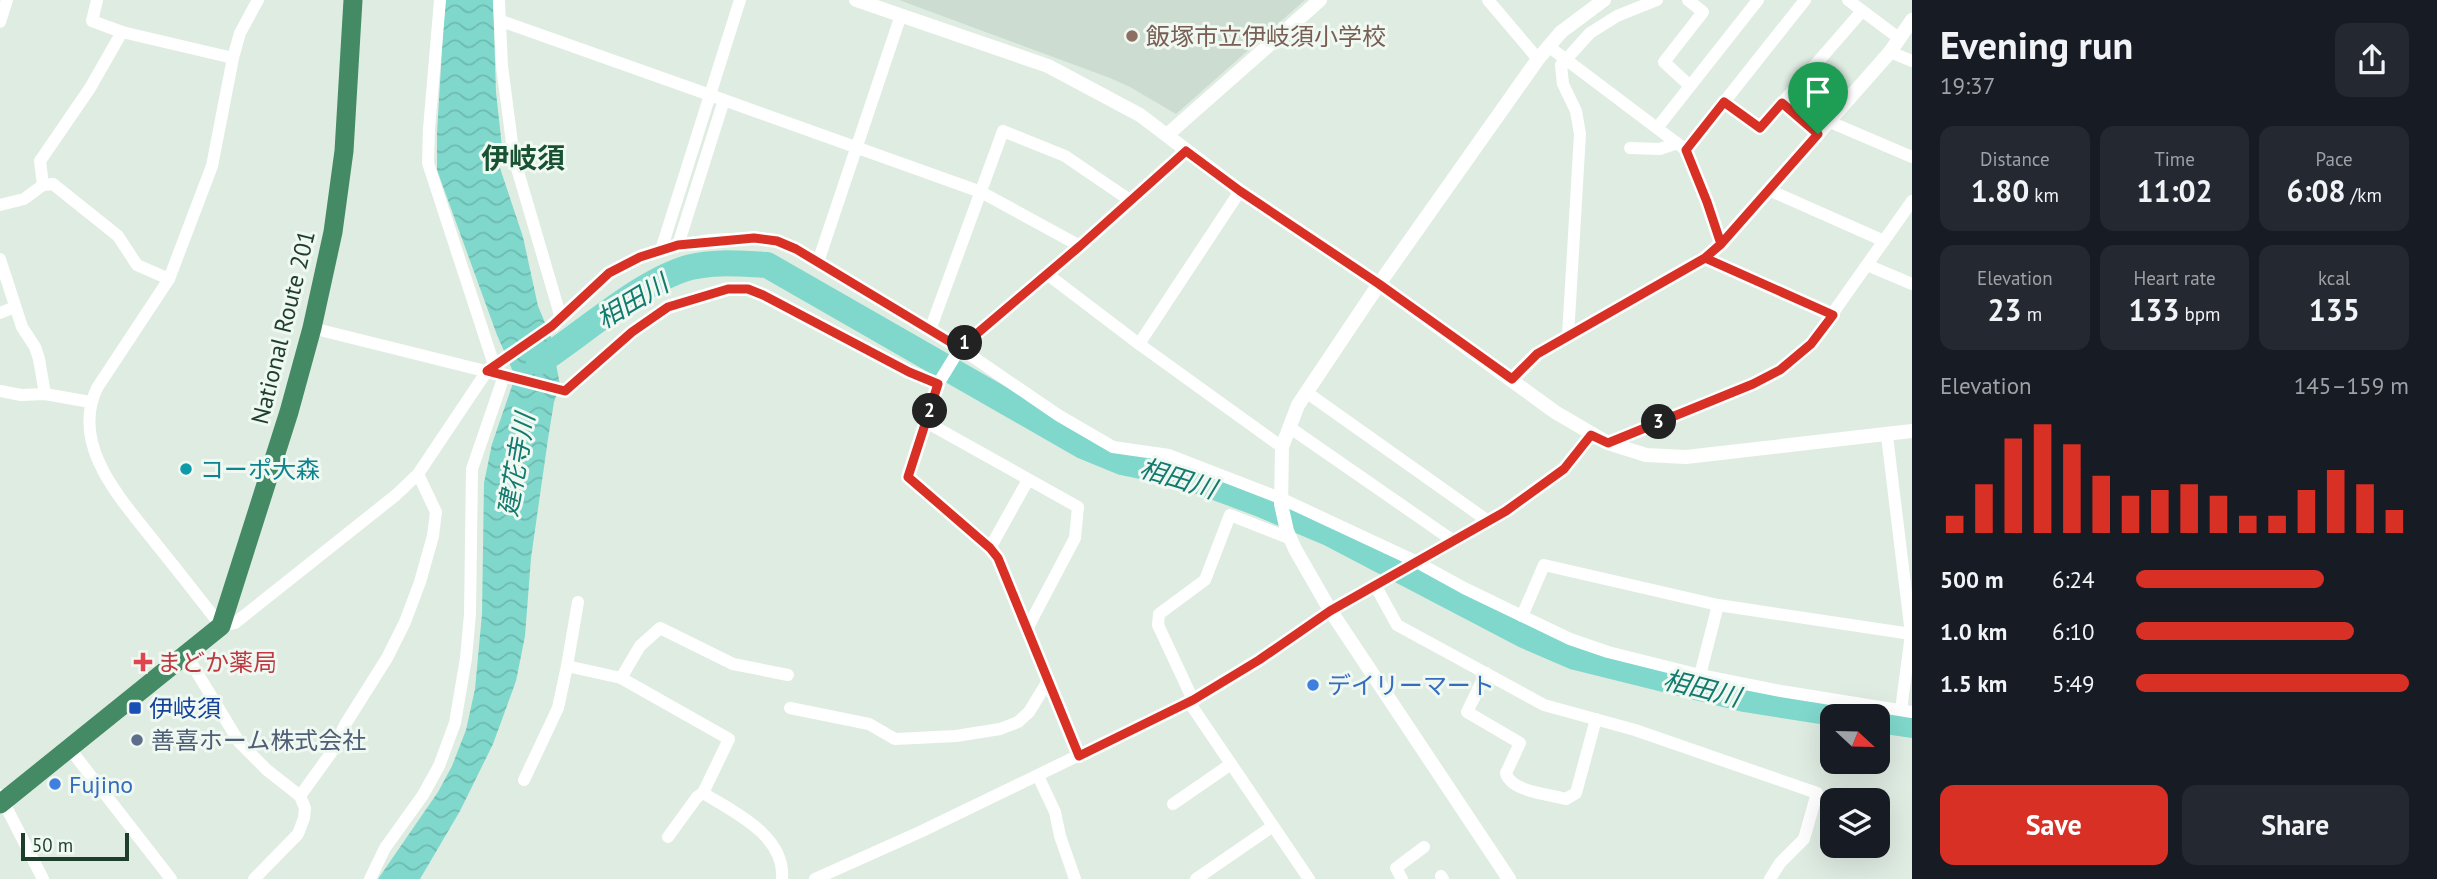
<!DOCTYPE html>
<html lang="en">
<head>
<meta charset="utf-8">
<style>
  body { margin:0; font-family:"PT Sans","Noto Sans JP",sans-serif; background:#242831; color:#f1f3f6; height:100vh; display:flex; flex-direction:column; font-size:26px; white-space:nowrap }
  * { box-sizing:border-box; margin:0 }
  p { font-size:23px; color:#9ea1a6 }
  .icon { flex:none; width:38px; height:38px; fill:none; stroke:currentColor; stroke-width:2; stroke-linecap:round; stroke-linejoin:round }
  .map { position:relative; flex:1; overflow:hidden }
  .sheet { display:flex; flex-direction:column; background:#171b24; width:525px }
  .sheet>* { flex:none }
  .needle { width:46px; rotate:112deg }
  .tools { position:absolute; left:1820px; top:704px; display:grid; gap:14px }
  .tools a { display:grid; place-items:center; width:70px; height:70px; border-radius:14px; background:#171b24; box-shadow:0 7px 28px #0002; font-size:35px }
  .scale { position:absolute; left:21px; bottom:18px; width:108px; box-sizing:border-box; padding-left:7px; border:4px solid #1e3e2c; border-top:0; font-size:19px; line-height:24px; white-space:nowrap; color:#1e3e2c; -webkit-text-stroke:5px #f0f8f2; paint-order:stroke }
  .pin { position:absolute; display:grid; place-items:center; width:60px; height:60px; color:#fff; margin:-72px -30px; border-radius:50% 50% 50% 0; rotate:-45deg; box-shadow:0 0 7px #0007 }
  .pin .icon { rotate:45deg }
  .km { position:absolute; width:35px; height:35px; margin:-18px; border-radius:50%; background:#222; color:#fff; font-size:19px; line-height:35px; text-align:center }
  .round { display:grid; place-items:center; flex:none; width:74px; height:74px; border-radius:14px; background:#242831 }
  .summary { display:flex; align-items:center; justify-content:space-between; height:119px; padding:0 28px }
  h1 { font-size:38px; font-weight:700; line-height:52px }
  .stats { display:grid; grid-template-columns:repeat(3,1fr); gap:10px; height:119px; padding:7px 28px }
  .stats div { display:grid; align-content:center; border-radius:14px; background:#242831; text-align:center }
  .stats b { font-size:30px; font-weight:700 }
  .stats small { font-size:19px; font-weight:400 }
  .stats p { font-size:19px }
  .chart { height:196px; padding:14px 28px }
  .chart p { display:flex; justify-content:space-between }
  .chart svg { width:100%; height:126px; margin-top:7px; stroke:#d93025; stroke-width:6 }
  .cta { display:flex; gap:14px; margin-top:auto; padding:14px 28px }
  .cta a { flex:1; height:80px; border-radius:14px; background:#d93025; color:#fff; font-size:28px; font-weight:700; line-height:80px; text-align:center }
  .cta a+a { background:#242831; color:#f1f3f6 }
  ul { padding:0 28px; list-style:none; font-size:23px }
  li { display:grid; grid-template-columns:112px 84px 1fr; align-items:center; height:52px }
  li i { height:18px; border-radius:9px; background:#d93025 }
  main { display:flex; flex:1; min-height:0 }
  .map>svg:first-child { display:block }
  .built { fill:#cddcd1 }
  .water { fill:url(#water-waves) }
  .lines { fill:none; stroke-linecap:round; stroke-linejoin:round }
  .river { stroke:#80d8cc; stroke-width:26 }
  .minor { stroke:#fff; stroke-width:12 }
  .tertiary { stroke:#fff; stroke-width:14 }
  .trunk { stroke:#438a65; stroke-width:19 }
  .route-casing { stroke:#fff; stroke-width:14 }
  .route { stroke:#d93025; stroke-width:9 }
  .education-dot { fill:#8d6e63; stroke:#f0f8f2; stroke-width:2.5 }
  .culture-dot { fill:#0f9aa8; stroke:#f0f8f2; stroke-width:2.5 }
  .health-dot { fill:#e0444e; stroke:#f0f8f2; stroke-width:2.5 }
  .shop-dot { fill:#3f7fe0; stroke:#f0f8f2; stroke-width:2.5 }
  .transit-dot { fill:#1a4fb4; stroke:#f0f8f2; stroke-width:2.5 }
  .service-dot { fill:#5c6f8a; stroke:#f0f8f2; stroke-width:2.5 }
  .labels { text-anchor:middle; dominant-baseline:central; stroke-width:6; stroke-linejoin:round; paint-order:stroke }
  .education-label { font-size:24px; fill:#785e54; stroke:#f0f8f2; text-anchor:start }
  .street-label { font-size:24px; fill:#1e3e2c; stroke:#f0f8f2 }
  .culture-label { font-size:24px; fill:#0d838f; stroke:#f0f8f2; text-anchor:start }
  .health-label { font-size:24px; fill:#be3a42; stroke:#f0f8f2; text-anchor:start }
  .shop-label { font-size:24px; fill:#366cbe; stroke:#f0f8f2; text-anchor:start }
  .transit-label { font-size:24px; fill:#164399; stroke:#f0f8f2; text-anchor:start }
  .service-label { font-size:24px; fill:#4e5e75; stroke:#f0f8f2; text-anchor:start }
  .water-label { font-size:26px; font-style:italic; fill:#127a6e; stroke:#f0f8f2 }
  .quarter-label { font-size:28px; font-weight:bold; fill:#185233; stroke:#f0f8f2 }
</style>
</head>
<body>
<main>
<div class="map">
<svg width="1912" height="879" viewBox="0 0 1912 879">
  <defs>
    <pattern id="water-waves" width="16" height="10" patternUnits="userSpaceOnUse" patternTransform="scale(1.75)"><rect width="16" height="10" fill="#80d8cc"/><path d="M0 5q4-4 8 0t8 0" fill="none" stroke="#6ebaaf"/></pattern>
  </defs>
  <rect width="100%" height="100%" fill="#dfece2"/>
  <path class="built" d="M899,0h406l-129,114 -46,-27 -20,-9z"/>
  <path class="water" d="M445,0h48l3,92 6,55 -2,21 23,69 15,69 13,31 9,48 -6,17 -6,37 -17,119 -6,78 -9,45 -23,63 -33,67 -40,68h-42l60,-87 14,-26 14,-36 9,-41 7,-75 2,-131 8,-39 20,-58 2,-12 -17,-39 -60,-165v-37z"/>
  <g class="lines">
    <g class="river">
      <path d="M539,362c44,-28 102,-82 152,-95 24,-6 51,-3 76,-2l316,181 39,16 58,12 78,29 71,30 195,102 51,22 169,42 108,17"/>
      <path d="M1878,720l34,5"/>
    </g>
    <g class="minor">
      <path d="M97,0l-5,21 30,11"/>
      <path d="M258,0l-18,33 -7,25 -21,108 -43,113 -72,109c-28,59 27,114 60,157 22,27 43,54 64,81l14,-3 161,-128 22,-21 69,-103 65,-45 57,-53 31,-16 38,-12 32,-5 44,-2 23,3 19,8 164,99 98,67 55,32 56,8 111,43 135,63 49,27 106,51 38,13 92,23 81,16 131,21"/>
      <path d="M440,0l-11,129 -1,34 66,202"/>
      <path d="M499,0l3,66 12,92 47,160"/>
      <path d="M740,0l-30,95 271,97 99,54"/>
      <path d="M1488,0l50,59"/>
      <path d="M1688,0l15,12 -39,50 26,24"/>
      <path d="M1848,0l52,39"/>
      <path d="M501,21l209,74 -49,155"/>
      <path d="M0,22l7,-22"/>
      <path d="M1548,46l138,104 22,52 13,42"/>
      <path d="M1890,52l22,9"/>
      <path d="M1724,102l36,26 22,-25"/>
      <path d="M1830,122l82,35"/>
      <path d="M1657,128l101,-128"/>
      <path d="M1819,134l-37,-31 80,-92"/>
      <path d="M1630,148l30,1 17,-6"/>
      <path d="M1686,150l119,-150"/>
      <path d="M43,185l-3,-24 50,-73 32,-56 111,26"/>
      <path d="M1769,190l115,51"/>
      <path d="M1240,191l-101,153 143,103"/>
      <path d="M0,205l24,-6 19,-14 10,-1 65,52 19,29 32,14"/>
      <path d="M678,245l46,-145"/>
      <path d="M1705,258l128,57"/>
      <path d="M0,259l22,68 13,20 4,12 6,35"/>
      <path d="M818,262l83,-247"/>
      <path d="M1867,265l45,19"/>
      <path d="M1047,274l92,70"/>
      <path d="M0,313l15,-6"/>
      <path d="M312,328l253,63 67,-59 36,-24 60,-19h20l15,6 147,77 28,12"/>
      <path d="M930,330l73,-199 62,25 66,45"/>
      <path d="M1568,336l12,-202 -4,-23 -13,-27 -2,-19 29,-32 27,-17 40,-16"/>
      <path d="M0,391l21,4 24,-1 45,8"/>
      <path d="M1306,392l182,129"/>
      <path d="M926,422l152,85 -3,31 -48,91"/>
      <path d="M1289,427l163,113"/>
      <path d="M1887,436l24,198 -10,76"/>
      <path d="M1608,443l145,-59 27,-14 31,-26 101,-143"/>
      <path d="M990,548l38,-68"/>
      <path d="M1375,585l22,40 147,80 91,25 182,63 -13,46 -24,24 -10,16"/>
      <path d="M1522,616l22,-51 174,40 193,29"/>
      <path d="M187,656l52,86 28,28 33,26 5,12 -1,10 -6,16 -44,45"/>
      <path d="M567,666l11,-64"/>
      <path d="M1486,673l-19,39 53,31 -14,30c5,19 43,21 60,26l10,-6 20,-74"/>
      <path d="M1700,675l18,-70"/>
      <path d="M621,678l19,-32 20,-18 73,36 55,11"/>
      <path d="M1193,700l-35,-75 1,-11 46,-34 25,-65 61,24"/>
      <path d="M1189,702l120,177"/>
      <path d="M790,708l79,16 26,15 61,-3 44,-7 18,-7 11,-10 19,-31"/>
      <path d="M70,749l101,130"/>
      <path d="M1079,756l-81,-198 -8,-10 -82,-71 30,-93 22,-36 120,-102 106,-95"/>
      <path d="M1038,776l17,36 5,24 15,43"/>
      <path d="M524,780l34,-72 9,-42 54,12 108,61 -26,54c31,19 83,43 79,86"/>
      <path d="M0,795l43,84"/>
      <path d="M300,796l31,-43 15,-30 41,-65 18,-36 15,-40 13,-46 3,-24 -18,-38"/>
      <path d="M1173,804l58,-40"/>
      <path d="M668,837l29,-40 6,-4"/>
      <path d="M1441,876l2,3"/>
      <path d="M370,879l15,-31 38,-53 16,-29 16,-43 11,-65 4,-44 2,-145 32,-93"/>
      <path d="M815,879l105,-47 273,-132 66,-40 71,-50 176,-99 58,-42 27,-34"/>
      <path d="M1196,879l77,-53"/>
      <path d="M1402,879l-6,-11 28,-21"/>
    </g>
    <g class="tertiary">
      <path d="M856,0l192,66 92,49 100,76 139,93 176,128 53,31 38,12 40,2 226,-26"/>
      <path d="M1167,135l153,-135"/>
      <path d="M1512,379l25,-25 168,-96 16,-14 169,-192 22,-32"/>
      <path d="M1509,879l-179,-269 -35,-61 -8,-18 -6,-27 1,-57 16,-42 81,-121 159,-225 23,-27 43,-32"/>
    </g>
    <path class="trunk" d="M0,804l221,-178 68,-214 23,-84 21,-96 11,-81 9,-151"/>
  </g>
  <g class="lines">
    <g class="route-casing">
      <path id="route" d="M1818,134l-97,110 -16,14 -168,96 -25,25 -133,-95 -139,-93 -54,-40 -106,95 -120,102 -164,-99 -19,-8 -23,-3 -76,7 -38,12 -31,16 -57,53 -65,45 78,20 67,-59 36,-25 60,-18h20l15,6 146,77 29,12 -30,93 82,71 8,10 81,198 114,-56 66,-40 71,-49 176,-100 58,-42 27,-34 17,8 145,-59 27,-14 31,-26 22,-29 -128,-57 16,-14 -14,-42 -21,-52 38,-48 36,26 22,-25 36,31"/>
    </g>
    <use href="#route" class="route"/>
  </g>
  <circle class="education-dot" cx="1132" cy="36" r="7"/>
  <circle class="culture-dot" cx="186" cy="469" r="7"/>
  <path class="health-dot" d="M139.5 651.5h7v7h7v7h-7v7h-7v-7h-7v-7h7z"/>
  <g class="shop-dot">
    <circle cx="1313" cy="685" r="7"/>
    <circle cx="55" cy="784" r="7"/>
  </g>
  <rect class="transit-dot" x="128" y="701" width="14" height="14" rx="3.5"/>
  <circle class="service-dot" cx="137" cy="740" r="7"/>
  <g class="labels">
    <g class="education-label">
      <text x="1146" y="36">飯塚市立伊岐須小学校</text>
    </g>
    <g class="street-label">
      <text transform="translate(283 327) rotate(-76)">National Route 201</text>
    </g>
    <g class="culture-label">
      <text x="200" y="469">コーポ大森</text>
    </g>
    <g class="health-label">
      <text x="157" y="662">まどか薬局</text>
    </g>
    <g class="shop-label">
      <text x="1327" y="685">デイリーマート</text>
      <text x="69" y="784">Fujino</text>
    </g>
    <g class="transit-label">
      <text x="149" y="708">伊岐須</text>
    </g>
    <g class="service-label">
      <text x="151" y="740">善喜ホーム株式会社</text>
    </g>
    <g class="water-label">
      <text transform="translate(632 301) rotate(-31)">相田川</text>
      <text transform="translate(516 465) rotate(-80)">建花寺川</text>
      <text transform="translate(1178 478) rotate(17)">相田川</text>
      <text transform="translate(1702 688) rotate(14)">相田川</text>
    </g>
    <g class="quarter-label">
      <text x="523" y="157">伊岐須</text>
    </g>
  </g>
</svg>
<div class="tools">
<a><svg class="needle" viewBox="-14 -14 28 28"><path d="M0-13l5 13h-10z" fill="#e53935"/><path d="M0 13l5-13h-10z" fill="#9ea1a6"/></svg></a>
<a><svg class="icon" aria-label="layers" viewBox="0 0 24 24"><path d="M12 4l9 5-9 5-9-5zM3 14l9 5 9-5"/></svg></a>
</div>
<div class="scale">50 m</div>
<div class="pin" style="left:1818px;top:134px;background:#1e9e55"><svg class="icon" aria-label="arrive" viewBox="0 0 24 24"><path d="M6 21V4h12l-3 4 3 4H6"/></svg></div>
<b class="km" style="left:965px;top:343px">1</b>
<b class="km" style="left:930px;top:411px">2</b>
<b class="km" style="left:1659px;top:422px">3</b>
</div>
<section class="sheet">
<div class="summary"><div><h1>Evening run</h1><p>19:37</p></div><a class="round"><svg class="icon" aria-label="share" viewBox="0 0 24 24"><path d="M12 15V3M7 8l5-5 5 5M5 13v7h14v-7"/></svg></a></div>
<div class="stats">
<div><p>Distance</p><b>1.80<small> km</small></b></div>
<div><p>Time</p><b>11:02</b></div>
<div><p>Pace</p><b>6:08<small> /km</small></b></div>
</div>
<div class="stats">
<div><p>Elevation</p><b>23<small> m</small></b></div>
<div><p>Heart rate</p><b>133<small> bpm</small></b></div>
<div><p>kcal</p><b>135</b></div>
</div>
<div class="chart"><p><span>Elevation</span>145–159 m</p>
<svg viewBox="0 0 160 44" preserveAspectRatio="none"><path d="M5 44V38M15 44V27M25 44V11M35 44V6M45 44V13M55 44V24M65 44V31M75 44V29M85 44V27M95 44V31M105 44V38M115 44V38M125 44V29M135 44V22M145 44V27M155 44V36"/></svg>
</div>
<ul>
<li><b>500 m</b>6:24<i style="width:69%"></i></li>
<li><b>1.0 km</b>6:10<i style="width:80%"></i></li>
<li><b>1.5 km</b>5:49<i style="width:100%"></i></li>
</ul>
<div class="cta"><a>Save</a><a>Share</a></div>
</section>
</main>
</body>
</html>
